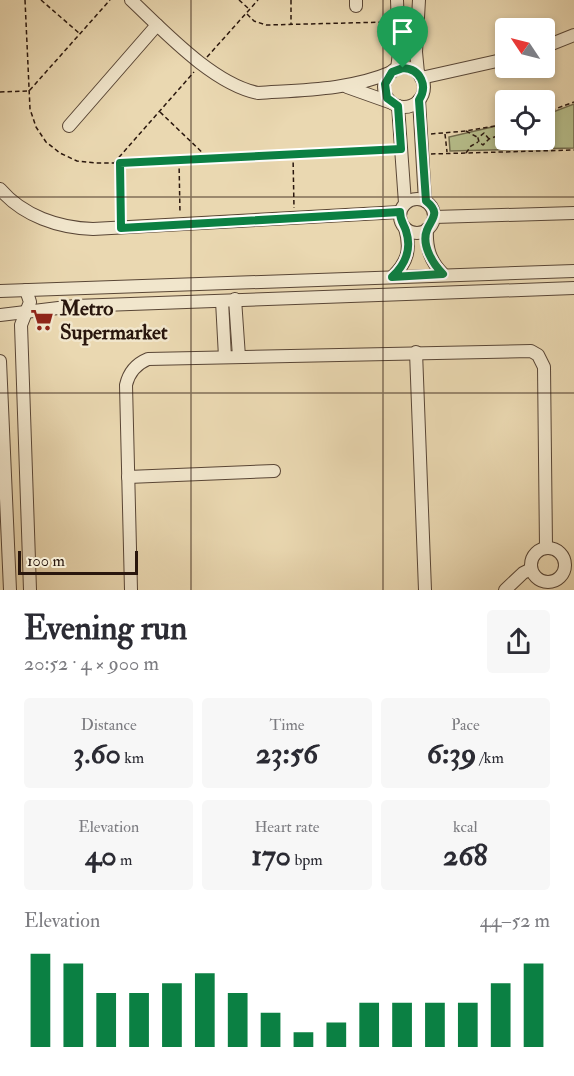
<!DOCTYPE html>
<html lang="en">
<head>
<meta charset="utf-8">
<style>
  body { margin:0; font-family:"IM FELL Double Pica",serif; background:#f7f7f7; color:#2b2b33; height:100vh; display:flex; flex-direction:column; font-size:22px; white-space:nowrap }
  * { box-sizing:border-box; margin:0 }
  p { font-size:20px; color:#7c7c81 }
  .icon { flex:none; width:33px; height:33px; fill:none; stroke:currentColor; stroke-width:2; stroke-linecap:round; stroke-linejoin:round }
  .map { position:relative; height:590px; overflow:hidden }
  .panel { display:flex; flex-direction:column; background:#fff; flex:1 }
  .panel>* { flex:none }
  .needle { width:39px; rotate:305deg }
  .controls { position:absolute; left:495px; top:18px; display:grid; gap:12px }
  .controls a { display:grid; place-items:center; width:60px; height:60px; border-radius:6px; background:#fff; box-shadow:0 3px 9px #0003; font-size:30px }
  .scale { position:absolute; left:18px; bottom:15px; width:120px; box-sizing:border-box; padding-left:6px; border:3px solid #29160d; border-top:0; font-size:16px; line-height:21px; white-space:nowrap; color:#29160d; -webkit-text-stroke:4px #f1e6cc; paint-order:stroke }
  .pin { position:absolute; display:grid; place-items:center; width:51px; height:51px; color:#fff; margin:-62px -26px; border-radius:50% 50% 50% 0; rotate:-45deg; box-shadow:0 0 6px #0007 }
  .pin .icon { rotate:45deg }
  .round { display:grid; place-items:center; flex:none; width:63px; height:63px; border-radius:6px; background:#f7f7f7 }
  .overview { display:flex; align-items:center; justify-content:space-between; height:102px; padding:0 24px }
  h1 { font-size:33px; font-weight:800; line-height:45px }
  .metrics { display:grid; grid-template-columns:repeat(3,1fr); gap:9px; height:102px; padding:6px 24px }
  .metrics div { display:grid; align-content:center; border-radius:6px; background:#f7f7f7; text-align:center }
  .metrics b { font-size:30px; font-weight:800 }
  .metrics small { font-size:16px; font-weight:400 }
  .metrics p { font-size:16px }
  .chart { height:168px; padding:12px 24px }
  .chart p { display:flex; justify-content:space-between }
  .chart svg { width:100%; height:108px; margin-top:6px; stroke:#0b8043; stroke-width:6 }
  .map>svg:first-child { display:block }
  .green { fill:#b7bf8c; stroke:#706a4c; stroke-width:1.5 }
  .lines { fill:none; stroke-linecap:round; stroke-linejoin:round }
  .minor-casing { stroke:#594636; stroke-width:14 }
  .path { stroke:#29160d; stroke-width:1.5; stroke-dasharray:4.5 3; stroke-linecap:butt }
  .minor { stroke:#f1e6cc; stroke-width:12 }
  .route-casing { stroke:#fff; stroke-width:12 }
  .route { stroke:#0b8043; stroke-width:8 }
  .grid { fill:none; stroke:#29160d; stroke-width:1.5; stroke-opacity:0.55 }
  .labels { text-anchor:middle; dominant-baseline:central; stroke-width:5; stroke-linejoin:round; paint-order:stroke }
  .poi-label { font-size:21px; font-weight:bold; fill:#29160d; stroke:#f1e6cc; text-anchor:start }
</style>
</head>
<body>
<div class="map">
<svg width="574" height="590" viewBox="0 0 574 590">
  <rect width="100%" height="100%" fill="#ead8b1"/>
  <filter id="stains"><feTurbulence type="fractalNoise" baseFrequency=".00333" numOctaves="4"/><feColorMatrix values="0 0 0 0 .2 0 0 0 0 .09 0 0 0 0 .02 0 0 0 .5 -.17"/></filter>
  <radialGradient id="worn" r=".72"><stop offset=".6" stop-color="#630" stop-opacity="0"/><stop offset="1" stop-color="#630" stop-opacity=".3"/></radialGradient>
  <path class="green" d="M574,104v44l-124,3 -1,-14 56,-13 1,16h38l1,-25z"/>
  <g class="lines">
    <g class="minor-casing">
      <g id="minor">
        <path d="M131,0c34,32 82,84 127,93 45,-3 92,-3 134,-21"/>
        <path d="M356,0v6"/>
        <path d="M397,0l2,53 -2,16"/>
        <path d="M544,47l30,-12"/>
        <circle cx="404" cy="87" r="20"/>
        <path d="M418,73l-2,-21 3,-52"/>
        <path d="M421,78l85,-19"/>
        <path d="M347,87l45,16"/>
        <path d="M419,100l6,101"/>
        <path d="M398,106l7,97"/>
        <path d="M69,126l88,-101"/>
        <path d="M0,189c23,27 59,39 93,40l307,-17"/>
        <circle cx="417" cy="216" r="17"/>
        <path d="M434,217l140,-4"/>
        <path d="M427,229c-1,19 3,32 16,45"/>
        <path d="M392,277c16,-15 19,-28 13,-49"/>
        <path d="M26,290l4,12 -9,23 9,265"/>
        <path d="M0,291l574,-20"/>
        <path d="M235,299l4,58"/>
        <path d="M222,301l3,56"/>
        <path d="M0,315l75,-9 499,-18"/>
        <path d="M416,352l9,238"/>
        <path d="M0,361l10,229"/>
        <path d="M128,477l146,-6"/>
        <circle cx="548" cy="565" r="17"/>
        <path d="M131,590l-5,-205c3,-13 10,-21 22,-26l383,-8 7,4 6,12 2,180"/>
        <path d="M505,590l18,-17 8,-4"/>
      </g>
    </g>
    <g class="path">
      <path d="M25,0l5,109 6,18 10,15 14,11 17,8 18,2h25l271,-13"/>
      <path d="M41,0l38,33"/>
      <path d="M239,0l10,9"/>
      <path d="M291,0v24"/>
      <path d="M247,14l7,7 12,4 122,-3"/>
      <path d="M207,57l51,-57"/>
      <path d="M0,92l29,-1 81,-91"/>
      <path d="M160,112l48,46"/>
      <path d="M544,113l30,-11"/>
      <path d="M466,131l11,6"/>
      <path d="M431,134l35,-3 40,-7"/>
      <path d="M445,134l2,18"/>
      <path d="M489,139l-5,-6 -6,5 1,4 4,3 6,-6 17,-6"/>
      <path d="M539,150v-10"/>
      <path d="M466,153l5,-7 7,-4"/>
      <path d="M431,154l143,-4"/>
      <path d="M293,155l1,53"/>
      <path d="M179,161l1,52"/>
      <path d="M114,163l80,-91"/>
      <path d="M120,164l1,52"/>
    </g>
    <use href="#minor" class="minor"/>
  </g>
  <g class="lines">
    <g class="route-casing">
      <path id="route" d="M403,68c18,1 25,18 16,32l7,101c15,12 6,17 1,29 -6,15 6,34 16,44l-51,3c13,-12 20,-28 14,-46 -2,-7 -6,-10 -6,-19l-279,16 -1,-65 281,-14 -3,-43 -11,-8 -2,-14 7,-12z"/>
    </g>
    <use href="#route" class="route"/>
  </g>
  <path class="grid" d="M191,0v590M383,0v590M0,197h574M0,393h574"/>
  <defs>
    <g id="supermarket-bare" transform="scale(1.8)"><path d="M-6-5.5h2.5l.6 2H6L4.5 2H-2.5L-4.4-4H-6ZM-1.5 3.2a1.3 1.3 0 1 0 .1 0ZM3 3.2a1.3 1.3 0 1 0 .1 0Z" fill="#8f2418" stroke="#f1e6cc" stroke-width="2.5" paint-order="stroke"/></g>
  </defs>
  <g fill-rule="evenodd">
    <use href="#supermarket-bare" x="42" y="320"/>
  </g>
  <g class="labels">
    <g class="poi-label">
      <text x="60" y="308">Metro<tspan x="60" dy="24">Supermarket</tspan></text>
    </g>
  </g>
  <rect width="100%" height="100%" filter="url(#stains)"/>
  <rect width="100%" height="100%" fill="url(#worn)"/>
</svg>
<div class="controls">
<a><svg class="needle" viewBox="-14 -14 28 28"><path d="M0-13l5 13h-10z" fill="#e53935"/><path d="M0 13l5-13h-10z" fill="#7c7c81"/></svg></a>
<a><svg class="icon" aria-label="locate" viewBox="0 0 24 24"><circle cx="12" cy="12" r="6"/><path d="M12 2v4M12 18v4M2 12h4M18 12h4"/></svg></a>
</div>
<div class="scale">100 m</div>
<div class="pin" style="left:403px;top:68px;background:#1e9e55"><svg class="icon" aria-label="arrive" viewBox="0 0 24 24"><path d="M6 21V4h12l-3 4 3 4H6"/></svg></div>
</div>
<section class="panel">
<div class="overview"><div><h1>Evening run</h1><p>20:52 · 4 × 900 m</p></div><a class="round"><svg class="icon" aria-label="share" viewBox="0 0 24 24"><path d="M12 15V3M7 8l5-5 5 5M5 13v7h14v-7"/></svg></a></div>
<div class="metrics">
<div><p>Distance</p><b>3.60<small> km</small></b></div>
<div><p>Time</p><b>23:56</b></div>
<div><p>Pace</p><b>6:39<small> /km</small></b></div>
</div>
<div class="metrics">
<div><p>Elevation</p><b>40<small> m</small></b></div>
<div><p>Heart rate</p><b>170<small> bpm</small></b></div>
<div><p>kcal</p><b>268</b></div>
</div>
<div class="chart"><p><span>Elevation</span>44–52 m</p>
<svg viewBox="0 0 160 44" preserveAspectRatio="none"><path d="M5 44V6M15 44V10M25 44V22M35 44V22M45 44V18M55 44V14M65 44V22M75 44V30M85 44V38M95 44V34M105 44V26M115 44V26M125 44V26M135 44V26M145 44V18M155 44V10"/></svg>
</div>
</section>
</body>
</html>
